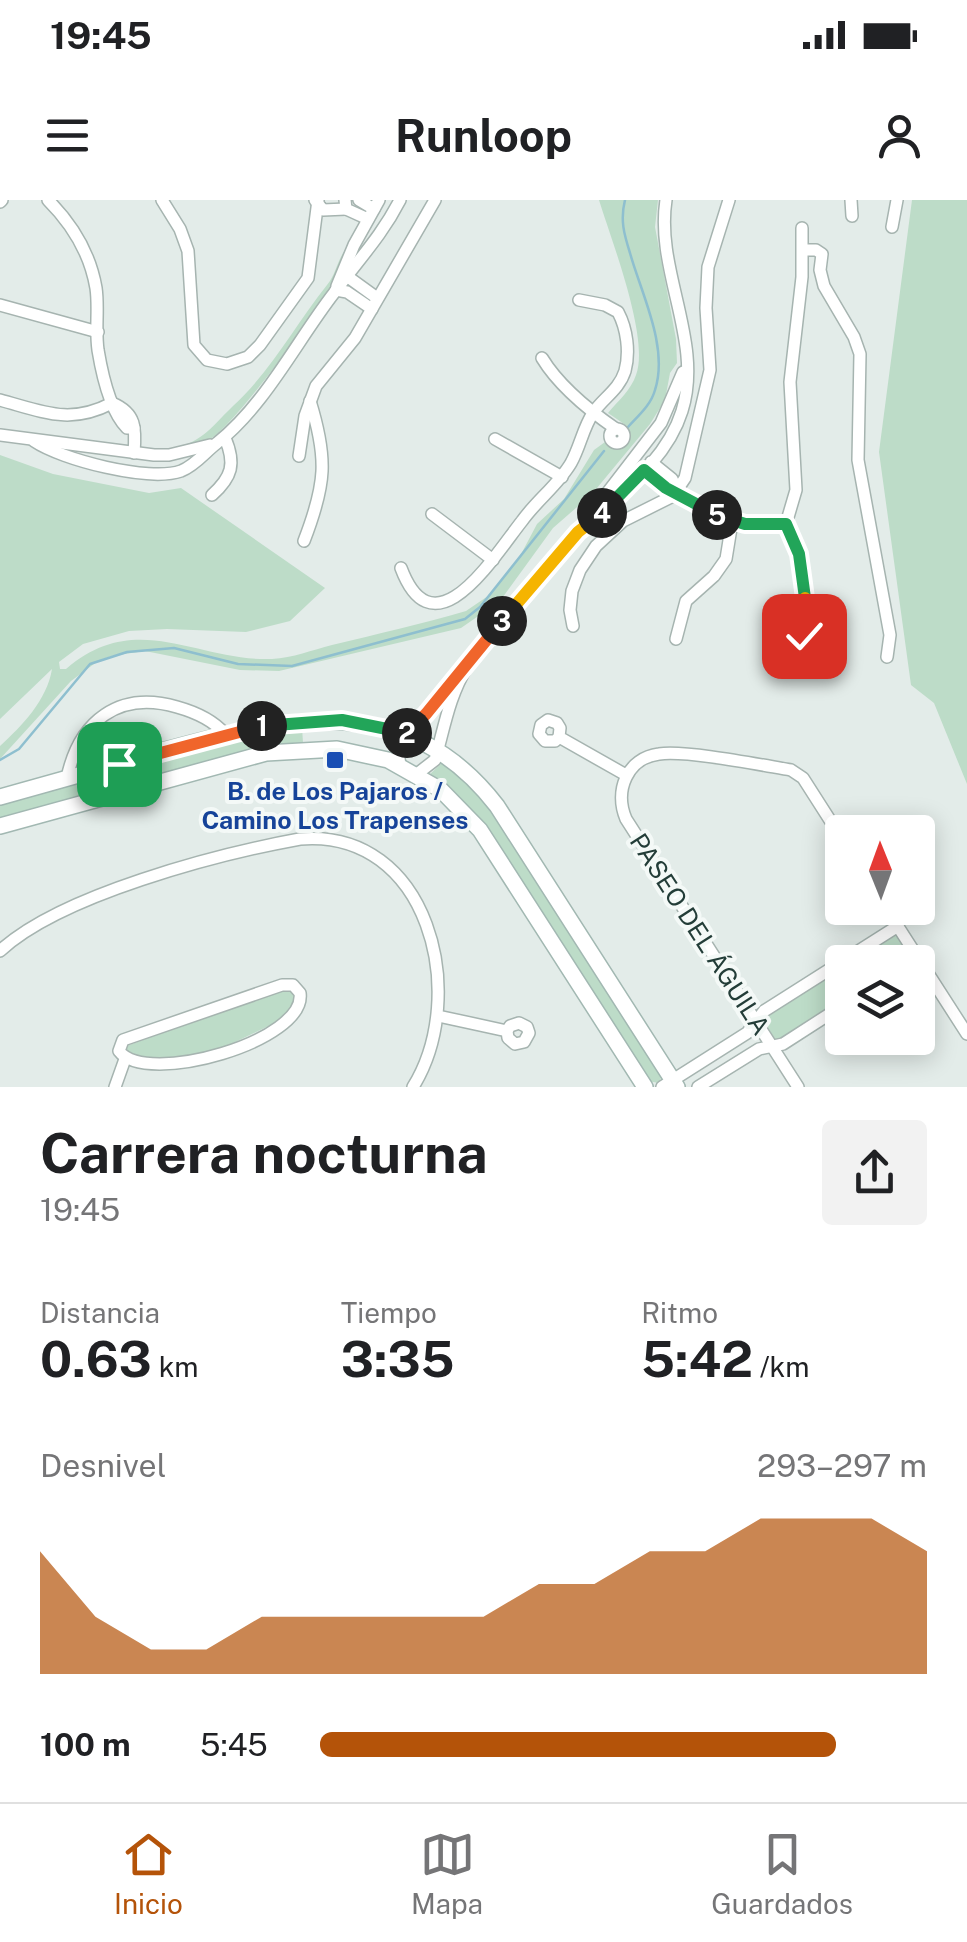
<!DOCTYPE html>
<html lang="es">
<head>
<meta charset="utf-8">
<style>
  body { margin:0; font-family:"Public Sans",sans-serif; background:#f2f2f2; color:#202124; height:100vh; display:flex; flex-direction:column; font-size:38px; white-space:nowrap }
  * { box-sizing:border-box; margin:0 }
  p { font-size:32px; color:#757577 }
  .icon { flex:none; width:55px; height:55px; fill:none; stroke:currentColor; stroke-width:2; stroke-linecap:round; stroke-linejoin:round }
  .map { position:relative; height:887px; overflow:hidden }
  .details { display:flex; flex-direction:column; background:#fff; flex:1 }
  .details>* { flex:none }
  .needle { width:65px; rotate:359deg }
  .fabs { position:absolute; left:825px; top:615px; display:grid; gap:20px }
  .fabs a { display:grid; place-items:center; width:110px; height:110px; border-radius:10px; background:#fff; box-shadow:0 5px 25px #0003; font-size:50px }
  .pin { position:absolute; display:grid; place-items:center; width:85px; height:85px; color:#fff; margin:-42px; border-radius:20px; box-shadow:0 5px 15px #0006 }
  .km { position:absolute; width:50px; height:50px; margin:-25px; border-radius:50%; background:#222; color:#fff; font-size:28px; line-height:50px; text-align:center }
  .round { display:grid; place-items:center; flex:none; width:105px; height:105px; border-radius:10px; background:#f2f2f2 }
  .summary { display:flex; align-items:center; justify-content:space-between; height:170px; padding:0 40px }
  h1 { font-size:55px; font-weight:700; line-height:75px }
  .stats { display:grid; grid-template-columns:repeat(3,1fr); gap:15px; height:170px; padding:10px 40px }
  .stats div { display:grid; align-content:center }
  .stats b { font-size:50px; font-weight:700 }
  .stats small { font-size:28px; font-weight:400 }
  .stats p { font-size:28px }
  .chart { height:280px; padding:20px 40px }
  .chart p { display:flex; justify-content:space-between }
  .chart svg { width:100%; height:180px; margin-top:10px; fill:#b45309; opacity:.7 }
  ul { padding:0 40px; list-style:none; font-size:32px }
  li { display:grid; grid-template-columns:160px 120px 1fr; align-items:center; height:75px }
  li i { height:25px; border-radius:12px; background:#b45309 }
  .status { display:flex; justify-content:space-between; align-items:center; height:70px; padding:0 50px; background:#fff; direction:ltr }
  .status svg { height:28px; fill:currentColor }
  header { display:flex; justify-content:space-between; align-items:center; height:130px; padding:0 40px; background:#fff; font-size:45px; font-weight:700 }
  .menu { display:flex; justify-content:space-around; align-items:center; height:140px; border-top:2px solid #e0e0e0; background:#fff; font-size:28px; color:#757577 }
  .menu a { display:grid; justify-items:center; gap:5px }
  .menu .selected { color:#b45309 }
  .map>svg:first-child { display:block }
  .green { fill:#bddcc8 }
  .lines { fill:none; stroke-linecap:round; stroke-linejoin:round }
  .stream { stroke:#8ebfcf; stroke-width:2.5 }
  .street-casing { stroke:#a6b4b0; stroke-width:14 }
  .secondary-casing { stroke:#a2b8b2; stroke-width:18 }
  .street { stroke:#fff; stroke-width:11 }
  .secondary { stroke:#fff; stroke-width:15 }
  .split-1-casing { stroke:#fff; stroke-width:20 }
  .split-2-casing { stroke:#fff; stroke-width:20 }
  .split-3-casing { stroke:#fff; stroke-width:20 }
  .split-4-casing { stroke:#fff; stroke-width:20 }
  .split-5-casing { stroke:#fff; stroke-width:20 }
  .split-6-casing { stroke:#fff; stroke-width:20 }
  .split-7-casing { stroke:#fff; stroke-width:20 }
  .split-1 { stroke:#f0652b; stroke-width:12 }
  .split-2 { stroke:#22a559; stroke-width:12 }
  .split-3 { stroke:#f0652b; stroke-width:12 }
  .split-4 { stroke:#f5b400; stroke-width:12 }
  .split-5 { stroke:#22a559; stroke-width:12 }
  .split-6 { stroke:#22a559; stroke-width:12 }
  .split-7 { stroke:#f5b400; stroke-width:12 }
  .transit-dot { fill:#1a4fb4; stroke:#f4f9f7; stroke-width:4 }
  .labels { text-anchor:middle; dominant-baseline:central; stroke-width:8; stroke-linejoin:round; paint-order:stroke }
  .transit-label { font-size:25px; font-weight:bold; fill:#164399; stroke:#f4f9f7 }
  .street-label { font-size:25px; fill:#233d38; stroke:#f4f9f7 }
</style>
</head>
<body>
<div class="status"><b>19:45</b><svg viewBox="0 0 49 12"><path d="M0 12V9h3v3zM5 12V6h3v6zM10 12V3h3v9zM15 12V0h3v12zM26 1h20v11H26zM47 4h2v5h-2z"/></svg></div>
<header><svg class="icon" aria-label="menu" viewBox="0 0 24 24"><path d="M4 6h16M4 12h16M4 18h16"/></svg>Runloop<svg class="icon" aria-label="person" viewBox="0 0 24 24"><circle cx="12" cy="8" r="4"/><path d="M4 21q1-7 8-7t8 7"/></svg></header>
<div class="map">
<svg width="967" height="887" viewBox="0 0 967 887">
  <rect width="100%" height="100%" fill="#e3ece9"/>
  <g class="green">
    <path d="M599,0h59l-3,27 21,112 1,24 -7,10 -5,27 -15,24 -58,70 -39,34 -53,73 -39,27 -182,43 -39,-1 -95,-19 -34,5 -13,5 -27,20 -71,78v-13c22,-20 47,-46 52,-77l-52,50v-264l53,19 96,19 32,-5 144,100 -35,33 -44,11 -79,-3 -38,2 -46,13 -24,18 1,7h6c71,-61 131,-7 206,-10 21,-1 40,-9 60,-14 45,-11 90,-21 134,-34l22,-15 31,-38 18,-34 27,-25 30,-49 33,-24 -19,-13c10,-12 23,-23 28,-38 14,-36 -25,-136 -37,-175z"/>
    <path d="M912,0h55v584l-33,-81 -23,-18 -32,-233z"/>
    <path d="M349,45c-5,12 -9,25 -15,36 -18,32 -97,142 -125,159 -13,8 -30,8 -45,10 38,-6 44,-20 69,-44 39,-36 62,-81 94,-121 10,-12 10,-27 22,-40z"/>
    <path d="M302,527l1,16 -24,3 -279,75v-18l229,-65z"/>
    <path d="M444,561l38,35 180,279 -3,8 -12,-2 -171,-266 -27,-27 -20,-13z"/>
    <path d="M892,734l7,2 10,17 -7,9h-55z"/>
    <path d="M842,766v35l-59,39 -8,-1 -10,-16v-8z"/>
    <path d="M286,790l6,1 4,8 -11,19 -75,36 -53,7 -29,-7 -4,-7 135,-50z"/>
  </g>
  <g class="lines">
    <g class="stream">
      <path d="M625,0c-5,20 -1,34 5,53 11,40 39,94 25,137 -4,15 -17,26 -27,37"/>
      <path d="M0,560l19,-11 71,-85 37,-12 47,-4 64,16 54,2 173,-47 15,-12 124,-156"/>
    </g>
    <g class="street-casing">
      <g id="street">
        <path d="M48,0c24,24 42,53 48,88 3,20 -1,41 2,62 4,24 12,61 29,78h7"/>
        <path d="M162,0l18,29 8,22 6,94 13,15 20,4 21,-7 12,-12 48,-67 10,-78"/>
        <path d="M315,0l8,10 23,-1"/>
        <path d="M345,0l1,9 22,10"/>
        <path d="M359,0l15,9"/>
        <path d="M851,0l1,16"/>
        <path d="M0,2l2,-2"/>
        <path d="M892,27l5,-27"/>
        <path d="M802,28v49l-12,105 6,108 -10,34 13,30 4,23 1,78"/>
        <path d="M804,50h12l6,4 -2,16 4,16 30,51 6,17 -2,106 32,175 -3,22"/>
        <path d="M348,77l29,21"/>
        <path d="M337,86l17,-41 25,-45"/>
        <path d="M336,90l11,2 25,17"/>
        <path d="M0,105l98,27"/>
        <path d="M542,158c17,28 48,53 74,71"/>
        <path d="M0,200c44,12 70,25 112,3"/>
        <path d="M112,203c24,10 24,25 22,50"/>
        <circle cx="617" cy="236" r="7"/>
        <path d="M0,235l154,20h15l41,-10"/>
        <path d="M495,239l67,38"/>
        <path d="M34,241c28,19 115,41 147,30 15,-6 24,-19 36,-28 49,-39 79,-101 117,-150 24,-33 47,-56 66,-93"/>
        <path d="M299,256l6,-40 11,-30 39,-48 80,-138"/>
        <path d="M651,262l21,17 6,13"/>
        <path d="M644,270c13,12 25,17 39,26 33,21 63,32 103,28"/>
        <path d="M212,295c20,-18 24,-31 13,-57"/>
        <path d="M432,314l61,46"/>
        <path d="M584,323l77,-100 22,-51"/>
        <path d="M304,341c22,-57 24,-82 6,-140"/>
        <path d="M401,368c33,88 93,-12 121,-47 15,-21 36,-36 49,-58 9,-16 12,-35 22,-50 10,-15 26,-23 32,-42 5,-19 2,-42 -7,-59l-13,-7 -26,-5"/>
        <path d="M573,426l-3,-16 2,-19 8,-21 16,-24 27,-25 50,-25 12,-18 25,-108 -4,-62 2,-41 21,-67"/>
        <path d="M676,439l10,-38 28,-25 12,-17 6,-37"/>
        <path d="M559,537l1,-9 -3,-5 -9,-3 -7,5 -2,9 6,7h10l4,-4 67,38"/>
        <path d="M400,565l-2,-13 4,-13 58,-67"/>
        <path d="M417,574l18,-14c9,-31 14,-64 32,-93 15,-26 38,-49 57,-72 18,-21 35,-44 55,-63 37,-36 87,-69 103,-121 22,-70 -27,-140 -16,-211"/>
        <path d="M67,578c12,-57 52,-88 110,-71 18,5 36,13 48,27"/>
        <path d="M886,708l81,126"/>
        <path d="M0,751c60,-56 218,-97 300,-112 129,-11 170,156 113,248"/>
        <path d="M282,785h11l7,8c7,48 -154,94 -181,58l4,-11z"/>
        <path d="M438,816l69,15 1,7 7,6 9,-2 5,-9 -2,-6 -8,-4 -9,3 -3,5"/>
        <path d="M115,887l10,-28"/>
        <path d="M662,887l85,-54 17,-22 134,-85"/>
        <path d="M698,887l61,-38 24,-5 59,-38"/>
        <path d="M798,887l-172,-268c-12,-28 1,-61 33,-65 27,-4 102,11 132,16l12,8 39,61"/>
      </g>
    </g>
    <g class="secondary-casing">
      <g id="secondary">
        <path d="M0,597c54,-15 108,-30 162,-46 124,-34 245,-62 335,55l180,281"/>
        <path d="M0,626l266,-73 71,-4 51,11 53,30 39,40 165,257"/>
      </g>
    </g>
    <use href="#street" class="street"/>
    <use href="#secondary" class="secondary"/>
  </g>
  <g class="lines">
    <g class="split-1-casing">
      <path id="split-1" d="M119,564l143,-38"/>
    </g>
    <g class="split-2-casing">
      <path id="split-2" d="M262,526l80,-6 65,13"/>
    </g>
    <g class="split-3-casing">
      <path id="split-3" d="M407,533l19,-19 76,-93"/>
    </g>
    <g class="split-4-casing">
      <path id="split-4" d="M502,421l76,-89 24,-19"/>
    </g>
    <g class="split-5-casing">
      <path id="split-5" d="M602,313l42,-43 22,18 51,27"/>
    </g>
    <g class="split-6-casing">
      <path id="split-6" d="M717,315l28,9h41l13,30 6,44"/>
    </g>
    <g class="split-7-casing">
      <path id="split-7" d="M804,436l1,-38"/>
    </g>
    <use href="#split-1" class="split-1"/>
    <use href="#split-2" class="split-2"/>
    <use href="#split-3" class="split-3"/>
    <use href="#split-4" class="split-4"/>
    <use href="#split-5" class="split-5"/>
    <use href="#split-6" class="split-6"/>
    <use href="#split-7" class="split-7"/>
  </g>
  <rect class="transit-dot" x="325" y="550" width="20" height="20" rx="5"/>
  <g class="labels">
    <g class="transit-label">
      <text x="335" y="591">B. de Los Pajaros /<tspan x="335" dy="29">Camino Los Trapenses</tspan></text>
    </g>
    <g class="street-label">
      <text transform="translate(700 734) rotate(57)">PASEO DEL ÁGUILA</text>
    </g>
  </g>
</svg>
<div class="fabs">
<a><svg class="needle" viewBox="-14 -14 28 28"><path d="M0-13l5 13h-10z" fill="#e53935"/><path d="M0 13l5-13h-10z" fill="#757577"/></svg></a>
<a><svg class="icon" aria-label="layers" viewBox="0 0 24 24"><path d="M12 4l9 5-9 5-9-5zM3 14l9 5 9-5"/></svg></a>
</div>
<div class="pin" style="left:119px;top:564px;background:#1e9e55"><svg class="icon" aria-label="arrive" viewBox="0 0 24 24"><path d="M6 21V4h12l-3 4 3 4H6"/></svg></div>
<div class="pin" style="left:804px;top:436px;background:#d93025"><svg class="icon" aria-label="check" viewBox="0 0 24 24"><path d="M5 12l5 5 9-10"/></svg></div>
<b class="km" style="left:262px;top:526px">1</b>
<b class="km" style="left:407px;top:533px">2</b>
<b class="km" style="left:502px;top:421px">3</b>
<b class="km" style="left:602px;top:313px">4</b>
<b class="km" style="left:717px;top:315px">5</b>
</div>
<section class="details">
<div class="summary"><div><h1>Carrera nocturna</h1><p>19:45</p></div><a class="round"><svg class="icon" aria-label="share" viewBox="0 0 24 24"><path d="M12 15V3M7 8l5-5 5 5M5 13v7h14v-7"/></svg></a></div>
<div class="stats">
<div><p>Distancia</p><b>0.63<small> km</small></b></div>
<div><p>Tiempo</p><b>3:35</b></div>
<div><p>Ritmo</p><b>5:42<small> /km</small></b></div>
</div>
<div class="chart"><p><span>Desnivel</span>293–297 m</p>
<svg viewBox="0 0 160 44" preserveAspectRatio="none"><path d="M0 44V14L10 30L20 38L30 38L40 30L50 30L60 30L70 30L80 30L90 22L100 22L110 14L120 14L130 6L140 6L150 6L160 14V44z"/></svg>
</div>
<ul>
<li><b>100 m</b>5:45<i style="width:85%"></i></li>
</ul>
</section>
<nav class="menu">
<a class="selected"><svg class="icon" aria-label="home" viewBox="0 0 24 24"><path d="M3 11l9-7 9 7M6 9v11h12V9"/></svg>Inicio</a>
<a><svg class="icon" aria-label="map" viewBox="0 0 24 24"><path d="M3 6l6-2 6 2 6-2v14l-6 2-6-2-6 2zM9 4v14M15 6v14"/></svg>Mapa</a>
<a><svg class="icon" aria-label="saved" viewBox="0 0 24 24"><path d="M7 4h10v16l-5-4-5 4z"/></svg>Guardados</a>
</nav>
</body>
</html>
